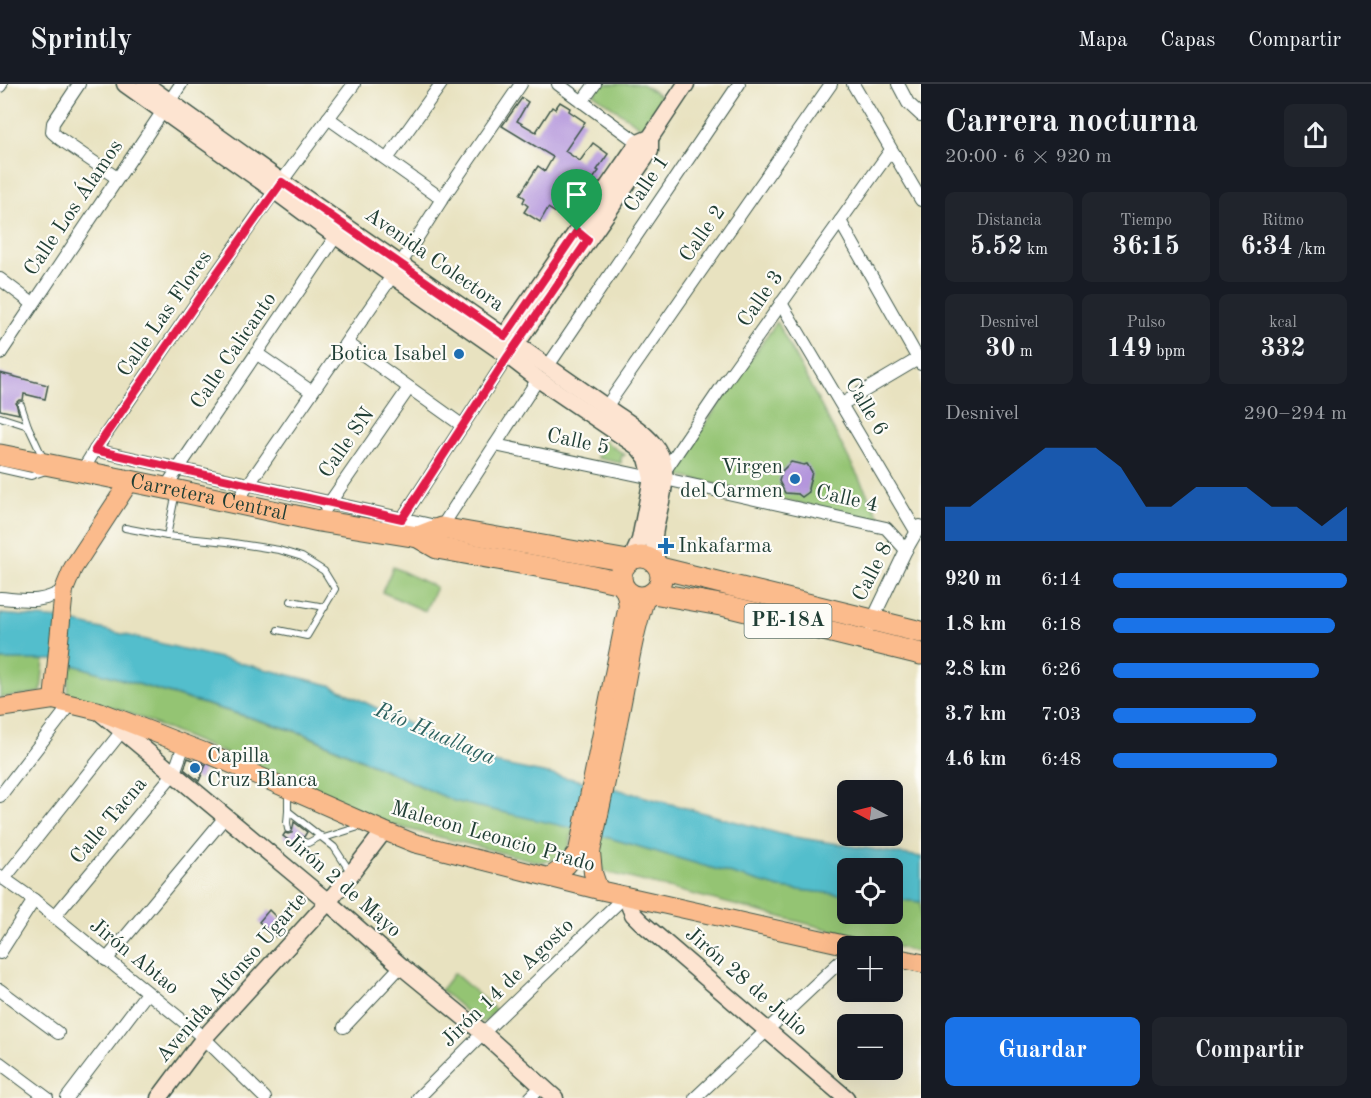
<!DOCTYPE html>
<html lang="es">
<head>
<meta charset="utf-8">
<style>
  body { margin:0; font-family:"Old Standard TT",serif; background:#20242c; color:#f1f3f6; height:100vh; display:flex; flex-direction:column; font-size:22px; white-space:nowrap }
  * { box-sizing:border-box; margin:0 }
  p { font-size:20px; color:#9ea1a6 }
  .icon { flex:none; width:33px; height:33px; fill:none; stroke:currentColor; stroke-width:2; stroke-linecap:round; stroke-linejoin:round }
  .map { position:relative; flex:1; overflow:hidden }
  .panel { display:flex; flex-direction:column; background:#171b24; width:450px }
  .panel>* { flex:none }
  .needle { width:39px; rotate:277deg }
  .fabs { position:absolute; left:837px; top:696px; display:grid; gap:12px }
  .fabs a { display:grid; place-items:center; width:66px; height:66px; border-radius:9px; background:#171b24; box-shadow:0 6px 24px #0002; font-size:30px }
  .pin { position:absolute; display:grid; place-items:center; width:51px; height:51px; color:#fff; margin:-62px -26px; border-radius:50% 50% 50% 0; rotate:-45deg; box-shadow:0 0 6px #0007 }
  .pin .icon { rotate:45deg }
  .round { display:grid; place-items:center; flex:none; width:63px; height:63px; border-radius:9px; background:#20242c }
  .head { display:flex; align-items:center; justify-content:space-between; height:102px; padding:0 24px }
  h1 { font-size:33px; font-weight:600; line-height:45px }
  .metrics { display:grid; grid-template-columns:repeat(3,1fr); gap:9px; height:102px; padding:6px 24px }
  .metrics div { display:grid; align-content:center; border-radius:9px; background:#20242c; text-align:center }
  .metrics b { font-size:26px; font-weight:600 }
  .metrics small { font-size:16px; font-weight:400 }
  .metrics p { font-size:16px }
  .chart { height:168px; padding:12px 24px }
  .chart p { display:flex; justify-content:space-between }
  .chart svg { width:100%; height:108px; margin-top:6px; fill:#1a73e8; opacity:.7 }
  .cta { display:flex; gap:12px; margin-top:auto; padding:12px 24px }
  .cta a { flex:1; height:69px; border-radius:9px; background:#1a73e8; color:#fff; font-size:24px; font-weight:600; line-height:69px; text-align:center }
  .cta a+a { background:#20242c; color:#f1f3f6 }
  ul { padding:0 24px; list-style:none; font-size:20px }
  li { display:grid; grid-template-columns:96px 72px 1fr; align-items:center; height:45px }
  li i { height:15px; border-radius:8px; background:#1a73e8 }
  header { display:flex; align-items:center; gap:36px; box-sizing:border-box; height:84px; padding:0 30px; background:#171b24; border-bottom:2px solid #363941 }
  header strong { font-size:28px }
  nav { display:flex; gap:33px; margin-inline-start:auto; font-size:21px }
  main { display:flex; flex:1; min-height:0 }
  .map>svg:first-child { display:block }
  .green { fill:#94c473; stroke:#5a8054; stroke-width:1.5 }
  .water { fill:#52becc; stroke:#387e80; stroke-width:1.5 }
  .building { fill:#b496dc }
  .lines { fill:none; stroke-linecap:round; stroke-linejoin:round }
  .lane-casing { stroke:#3d5649; stroke-width:8 }
  .street-casing { stroke:#3d5649; stroke-width:14 }
  .secondary-casing { stroke:#3d5649; stroke-width:19 }
  .primary-casing { stroke:#3d5649; stroke-width:20 }
  .highway-casing { stroke:#3d5649; stroke-width:23 }
  .lane { stroke:#fff; stroke-width:6 }
  .street { stroke:#fff; stroke-width:12 }
  .secondary { stroke:#fde4d1; stroke-width:16 }
  .primary { stroke:#fbbb8c; stroke-width:18 }
  .highway { stroke:#fbbb8c; stroke-width:21 }
  .route-casing { stroke:#fff; stroke-width:12 }
  .route { stroke:#e11d48; stroke-width:8 }
  .poi-dot { fill:#1f6fb2; stroke:#fdfcf7; stroke-width:2 }
  .labels { text-anchor:middle; dominant-baseline:central; stroke-width:4.5; stroke-linejoin:round; paint-order:stroke }
  .shield { fill:#fdfcf7; stroke:#62766e; stroke-width:1.5 }
  .shield-label { font-size:20px; font-weight:bold; fill:#1f3d34 }
  .street-label { font-size:21px; fill:#1f3d34; stroke:#fdfcf7 }
  .poi-label { font-size:21px; fill:#1f3d34; stroke:#fdfcf7; text-anchor:end }
  .water-label { font-size:22px; font-style:italic; fill:#2e6462; stroke:#fdfcf7 }
</style>
</head>
<body>
<header>
<strong>Sprintly</strong>
<nav><a>Mapa</a><a>Capas</a><a>Compartir</a></nav>
</header>
<main>
<div class="map">
<svg width="921" height="1014" viewBox="0 0 921 1014">
  <rect width="100%" height="100%" fill="#fdfcf7"/>
  <filter id="ink" filterUnits="userSpaceOnUse"><feTurbulence type="fractalNoise" baseFrequency=".0167" numOctaves="2"/><feDisplacementMap in="SourceGraphic" scale="12" xChannelSelector="R" yChannelSelector="G"/><feConvolveMatrix kernelMatrix="1 2 1 2 8 2 1 2 1" color-interpolation-filters="sRGB"/></filter>
  <filter id="wash" filterUnits="userSpaceOnUse"><feTurbulence type="fractalNoise" baseFrequency=".008" numOctaves="4" result="noise"/><feDisplacementMap in="SourceGraphic" scale="24" xChannelSelector="R" yChannelSelector="G"/><feGaussianBlur stdDeviation="1.35" result="paint"/><feColorMatrix in="noise" values="0 0 0 0 0 0 0 0 0 0 0 0 0 0 0 0 0 1.4 0 .05"/><feComposite in="paint" operator="in"/></filter>
  <g filter="url(#wash)">
    <rect width="100%" height="100%" fill="#e8e2c0"/>
    <g class="green">
      <path d="M601,0h41l20,13 -20,31 -48,-34z"/>
      <path d="M777,238l105,200 -212,-48z"/>
      <path d="M601,355l24,16 -4,2v6l-24,-5z"/>
      <path d="M393,483l43,20 -11,24 -43,-19z"/>
      <path d="M0,576h44l-3,32 -41,6z"/>
      <path d="M70,580l233,70 151,67 120,27 -8,30 -27,4 -155,-39 -150,-66 -115,-48 -52,-13z"/>
      <path d="M599,751l181,53 67,7 1,19h44l1,-15 28,3v51l-319,-82 -4,-32z"/>
      <path d="M454,889l42,37 -11,12 -8,-1 -36,-31z"/>
    </g>
    <path class="water" d="M0,530l61,5 269,66 154,76 114,23 190,52 133,21v45l-28,-3 -1,-31h-44l-1,27 -67,-7 -191,-56 -135,-31 -151,-68 -246,-73h-57z"/>
    <g id="blocks">
      <g class="building">
        <path d="M522,14l6,4 -11,19 19,11 16,-25 3,2 5,-7 10,6 -1,3 16,11 -20,29 15,10 13,-18 15,11 -11,16 2,1 -9,12 -2,-1 -24,36 -16,-10 -8,14 -16,-10 4,-6 -5,-4 2,-4 -5,-4 18,-28 7,5 8,-14 -51,-31z"/>
        <path d="M0,289l48,12 -3,14 -21,-5 -1,6h-4l-3,3 3,11 -19,-4z"/>
        <path d="M791,378l13,3 3,-1 5,8 -4,17 1,3 -7,5 -4,-3 -13,-1 -6,-12 3,-10z"/>
        <path d="M188,674l18,7 -7,16 -15,-12z"/>
        <path d="M294,738l13,10 -3,5 -5,-1 -3,2v8l-13,-10 2,-3 3,1 4,-1z"/>
        <path d="M269,826l17,17 -10,10 -17,-15z"/>
      </g>
    </g>
  </g>
  <g filter="url(#ink)">
    <use href="#blocks" fill-opacity="0" stroke="#3d5649" stroke-width="1.5"/>
    <g class="lines">
      <g class="lane-casing">
        <g id="lane">
          <path d="M21,321l7,21"/>
          <path d="M0,333l28,9 16,34"/>
          <path d="M0,385l31,7 15,-5"/>
          <path d="M125,444l42,8 60,6 52,8 23,7 22,14 11,18 -28,47 -29,-6"/>
          <path d="M167,452l9,-44"/>
          <path d="M291,517l34,6"/>
          <path d="M288,707v20l46,36 17,26"/>
          <path d="M288,745l-1,-6 1,-12"/>
          <path d="M324,754l38,-12"/>
          <path d="M300,757l8,2 13,-7"/>
        </g>
      </g>
      <g class="street-casing">
        <g id="street">
          <path d="M79,0l-26,39 -1,9 8,7 57,39"/>
          <path d="M558,0l86,63"/>
          <path d="M853,0l68,116"/>
          <path d="M898,0l10,19 13,12"/>
          <path d="M0,2l1,-2"/>
          <path d="M582,18l13,-18"/>
          <path d="M328,34l114,81"/>
          <path d="M387,75l54,-75"/>
          <path d="M840,137l81,143"/>
          <path d="M0,195l33,25"/>
          <path d="M781,219l135,228"/>
          <path d="M347,259l116,83"/>
          <path d="M256,269l56,39"/>
          <path d="M0,270l181,-270"/>
          <path d="M548,282l191,-282"/>
          <path d="M842,320l76,-45"/>
          <path d="M606,323l225,-323"/>
          <path d="M495,361l157,33"/>
          <path d="M95,366l345,77"/>
          <path d="M82,387l13,-21c85,-123 168,-247 259,-366"/>
          <path d="M664,388l61,-90 166,-232"/>
          <path d="M665,395l221,49 20,22"/>
          <path d="M165,404l171,-252"/>
          <path d="M235,420l166,-241 41,-64 79,-115"/>
          <path d="M326,424l83,-120"/>
          <path d="M398,441l110,-169"/>
          <path d="M440,448l1,-4 97,-149"/>
          <path d="M0,514c26,2 41,6 64,-8"/>
          <path d="M870,541l36,-75 14,-24"/>
          <path d="M0,712l71,-92"/>
          <path d="M0,792l34,24 170,138 61,60"/>
          <path d="M4,795l118,-148"/>
          <path d="M54,833l120,-144 10,-28"/>
          <path d="M0,869l34,-53"/>
          <path d="M106,876l120,-144"/>
          <path d="M0,906l58,43"/>
          <path d="M344,943l57,-61"/>
          <path d="M0,979l47,35"/>
          <path d="M67,1014l80,-105"/>
          <path d="M418,1014l65,-65 142,-137"/>
          <path d="M530,1014l12,-12"/>
          <path d="M695,1014l153,-144"/>
        </g>
      </g>
      <g class="secondary-casing">
        <g id="secondary">
          <path d="M125,0l150,107 61,45 172,120 30,23 100,68 9,11 5,20 -12,62 -8,18"/>
          <path d="M145,0l137,98 324,225c17,13 39,24 51,42 17,26 0,59 -3,87 -1,9 2,19 3,28"/>
          <path d="M499,260l139,-201 12,-5 36,-54"/>
          <path d="M511,268l139,-201v-13"/>
          <path d="M102,630l226,188 73,64 82,67 72,65"/>
          <path d="M625,812l8,18 8,8 205,176"/>
          <path d="M159,1014l45,-60 124,-136 23,-28 33,-43"/>
        </g>
      </g>
      <g class="primary-casing">
        <g id="primary">
          <path d="M53,616l11,-110 9,-22 57,-87"/>
          <path d="M0,624l53,-8 46,11 105,41 180,79 30,12 110,28 75,19 251,56"/>
          <path d="M549,793l18,-12 11,-14 50,-246 -3,-15"/>
          <path d="M599,806l-6,-17 -2,-21c9,-43 19,-87 27,-130 9,-42 14,-85 28,-125"/>
          <path d="M892,873l29,6"/>
        </g>
      </g>
      <g class="highway-casing">
        <g id="highway">
          <path id="s1" d="M0,371l165,33 154,33 99,16 19,11 144,26 40,9"/>
          <path d="M418,453l23,-9 187,33"/>
          <circle cx="641" cy="493" r="20"/>
          <path d="M660,484l261,64"/>
          <path d="M653,509l73,13 195,48"/>
        </g>
      </g>
      <use href="#lane" class="lane"/>
      <use href="#street" class="street"/>
      <use href="#secondary" class="secondary"/>
      <use href="#primary" class="primary"/>
      <use href="#highway" class="highway"/>
    </g>
  </g>
  <g class="lines" filter="url(#ink)">
    <g class="route-casing">
      <path id="route" d="M282,98l223,154 72,-105 11,9 -80,116 -106,163 -307,-69 122,-177z"/>
    </g>
    <use href="#route" class="route"/>
  </g>
  <g class="poi-dot">
    <circle cx="459" cy="270" r="6"/>
    <circle cx="795" cy="395" r="6"/>
    <path d="M663 453h6v6h6v6h-6v6h-6v-6h-6v-6h6z"/>
    <circle cx="195" cy="684" r="6"/>
  </g>
  <g class="labels">
    <rect class="shield" x="744.5" y="520" width="87" height="34" rx="4.5"/>
    <g class="shield-label">
      <text x="788" y="537">PE-18A</text>
    </g>
    <g class="street-label">
      <text transform="translate(647 100) rotate(-56)">Calle 1</text>
      <text transform="translate(74 124) rotate(-56)">Calle Los Álamos</text>
      <text transform="translate(703 150) rotate(-55)">Calle 2</text>
      <text transform="translate(434 176) rotate(35)">Avenida Colectora</text>
      <text transform="translate(761 215) rotate(-55)">Calle 3</text>
      <text transform="translate(165 230) rotate(-55)">Calle Las Flores</text>
      <text transform="translate(234 267) rotate(-56)">Calle Calicanto</text>
      <text transform="translate(866 323) rotate(59)">Calle 6</text>
      <text transform="translate(578 358) rotate(12)">Calle 5</text>
      <text transform="translate(347 359) rotate(-55)">Calle SN</text>
      <text stroke="none"><textPath href="#s1" startOffset="213">Carretera Central</textPath></text>
      <text transform="translate(847 415) rotate(13)">Calle 4</text>
      <text transform="translate(873 488) rotate(-63)">Calle 8</text>
      <text transform="translate(109 737) rotate(-50)">Calle Tacna</text>
      <text transform="translate(493 753) rotate(16)">Malecon Leoncio Prado</text>
      <text transform="translate(343 802) rotate(41)">Jirón 2 de Mayo</text>
      <text transform="translate(134 873) rotate(39)">Jirón Abtao</text>
      <text transform="translate(232 894) rotate(-49)">Avenida Alfonso Ugarte</text>
      <text transform="translate(746 898) rotate(41)">Jirón 28 de Julio</text>
      <text transform="translate(508 899) rotate(-44)">Jirón 14 de Agosto</text>
    </g>
    <g class="poi-label">
      <text x="447" y="270">Botica Isabel</text>
      <text x="783" y="383">Virgen<tspan x="783" dy="24">del Carmen</tspan></text>
      <text x="678" y="462" text-anchor="start">Inkafarma</text>
      <text x="207" y="672" text-anchor="start">Capilla<tspan x="207" dy="24">Cruz Blanca</tspan></text>
    </g>
    <g class="water-label">
      <text transform="translate(435 650) rotate(23)">Río Huallaga</text>
    </g>
  </g>
</svg>
<div class="fabs">
<a><svg class="needle" viewBox="-14 -14 28 28"><path d="M0-13l5 13h-10z" fill="#e53935"/><path d="M0 13l5-13h-10z" fill="#9ea1a6"/></svg></a>
<a><svg class="icon" aria-label="locate" viewBox="0 0 24 24"><circle cx="12" cy="12" r="6"/><path d="M12 2v4M12 18v4M2 12h4M18 12h4"/></svg></a>
<a>+</a>
<a>−</a>
</div>
<div class="pin" style="left:577px;top:147px;background:#1e9e55"><svg class="icon" aria-label="arrive" viewBox="0 0 24 24"><path d="M6 21V4h12l-3 4 3 4H6"/></svg></div>
</div>
<section class="panel">
<div class="head"><div><h1>Carrera nocturna</h1><p>20:00 · 6 × 920 m</p></div><a class="round"><svg class="icon" aria-label="share" viewBox="0 0 24 24"><path d="M12 15V3M7 8l5-5 5 5M5 13v7h14v-7"/></svg></a></div>
<div class="metrics">
<div><p>Distancia</p><b>5.52<small> km</small></b></div>
<div><p>Tiempo</p><b>36:15</b></div>
<div><p>Ritmo</p><b>6:34<small> /km</small></b></div>
</div>
<div class="metrics">
<div><p>Desnivel</p><b>30<small> m</small></b></div>
<div><p>Pulso</p><b>149<small> bpm</small></b></div>
<div><p>kcal</p><b>332</b></div>
</div>
<div class="chart"><p><span>Desnivel</span>290–294 m</p>
<svg viewBox="0 0 160 44" preserveAspectRatio="none"><path d="M0 44V30L10 30L20 22L30 14L40 6L50 6L60 6L70 14L80 30L90 30L100 22L110 22L120 22L130 30L140 30L150 38L160 30V44z"/></svg>
</div>
<ul>
<li><b>920 m</b>6:14<i style="width:100%"></i></li>
<li><b>1.8 km</b>6:18<i style="width:95%"></i></li>
<li><b>2.8 km</b>6:26<i style="width:88%"></i></li>
<li><b>3.7 km</b>7:03<i style="width:61%"></i></li>
<li><b>4.6 km</b>6:48<i style="width:70%"></i></li>
</ul>
<div class="cta"><a>Guardar</a><a>Compartir</a></div>
</section>
</main>
</body>
</html>
